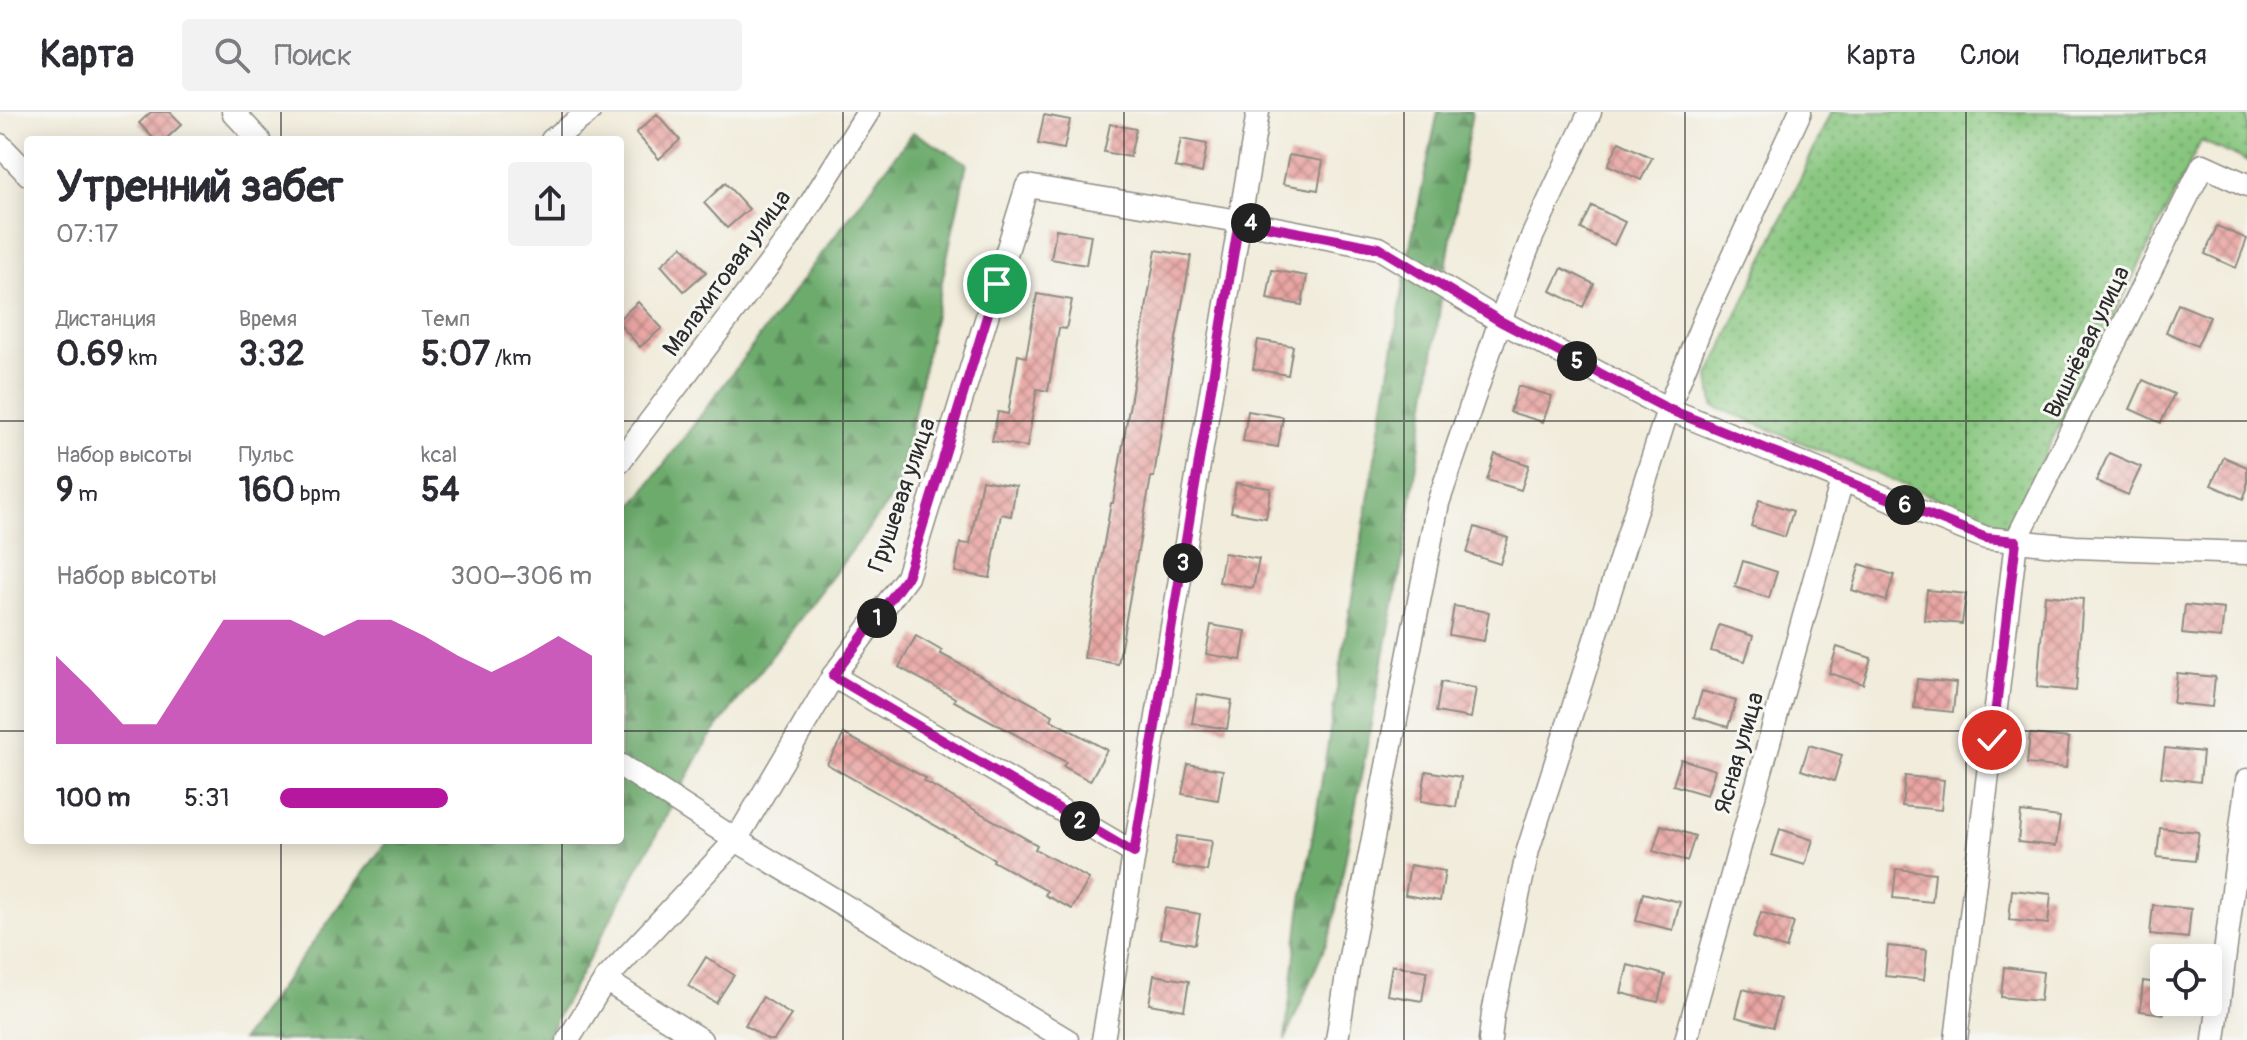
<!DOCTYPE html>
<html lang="ru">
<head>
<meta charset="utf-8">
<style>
  body { margin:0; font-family:Pangolin,sans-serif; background:#f2f2f3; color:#2b2b33; height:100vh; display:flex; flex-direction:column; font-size:30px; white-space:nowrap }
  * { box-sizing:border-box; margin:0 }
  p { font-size:26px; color:#7c7c81 }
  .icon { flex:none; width:44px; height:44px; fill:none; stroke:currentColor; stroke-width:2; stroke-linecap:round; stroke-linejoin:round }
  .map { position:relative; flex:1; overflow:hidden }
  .sheet { position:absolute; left:24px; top:24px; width:600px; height:708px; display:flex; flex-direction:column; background:#fff; border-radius:8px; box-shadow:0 4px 20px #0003 }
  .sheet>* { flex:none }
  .fabs { position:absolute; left:2150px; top:832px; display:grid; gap:16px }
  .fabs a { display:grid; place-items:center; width:72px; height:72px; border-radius:8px; background:#fff; box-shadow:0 4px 20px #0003; font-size:40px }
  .pin { position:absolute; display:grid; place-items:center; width:68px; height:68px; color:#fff; margin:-34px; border:4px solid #fff; border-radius:50%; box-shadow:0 2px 8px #0007 }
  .km { position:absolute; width:40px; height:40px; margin:-20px; border-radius:50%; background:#222; color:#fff; font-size:22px; line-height:40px; text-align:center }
  .round { display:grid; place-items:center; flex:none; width:84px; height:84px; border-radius:8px; background:#f2f2f3 }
  .head { display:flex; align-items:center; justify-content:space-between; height:136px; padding:0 32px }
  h1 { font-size:44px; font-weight:700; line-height:60px }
  .metrics { display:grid; grid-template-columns:repeat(3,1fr); gap:12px; height:136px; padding:8px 32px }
  .metrics div { display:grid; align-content:center }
  .metrics b { font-size:34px; font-weight:700 }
  .metrics small { font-size:22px; font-weight:400 }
  .metrics p { font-size:22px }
  .chart { height:224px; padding:16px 32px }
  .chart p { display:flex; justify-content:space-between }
  .chart svg { width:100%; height:144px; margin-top:8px; fill:#b5179e; opacity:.7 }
  ul { padding:0 32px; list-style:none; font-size:26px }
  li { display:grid; grid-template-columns:128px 96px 1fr; align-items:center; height:60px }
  li i { height:20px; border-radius:10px; background:#b5179e }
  header { display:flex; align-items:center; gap:48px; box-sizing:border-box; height:112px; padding:0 40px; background:#fff; border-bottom:2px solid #e1e1e2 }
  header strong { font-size:38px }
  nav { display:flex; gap:44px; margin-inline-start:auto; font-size:28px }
  .search { width:560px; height:72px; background:#f2f2f3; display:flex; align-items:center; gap:20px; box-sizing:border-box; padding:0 28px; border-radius:8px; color:#7c7c81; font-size:30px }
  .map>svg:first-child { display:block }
  .grass { fill:url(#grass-dots); stroke:#597854; stroke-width:2 }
  .forest { fill:url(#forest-firs); stroke:#4c6b4c; stroke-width:2 }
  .building { fill:url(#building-cross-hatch) }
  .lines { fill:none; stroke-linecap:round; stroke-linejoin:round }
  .minor-casing { stroke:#8e8c83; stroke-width:25 }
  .minor { stroke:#fff; stroke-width:22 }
  .route-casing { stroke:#fff; stroke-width:16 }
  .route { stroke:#b5179e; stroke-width:10 }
  .grid { fill:none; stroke:#2b2b2b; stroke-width:2; stroke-opacity:0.55 }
  .labels { text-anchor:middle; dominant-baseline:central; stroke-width:6; stroke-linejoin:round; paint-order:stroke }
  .street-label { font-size:24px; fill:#2b2b2b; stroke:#f6f6f2 }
</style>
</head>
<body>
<header>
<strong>Карта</strong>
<div class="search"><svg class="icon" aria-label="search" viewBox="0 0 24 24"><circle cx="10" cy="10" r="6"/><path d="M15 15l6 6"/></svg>Поиск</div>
<nav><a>Карта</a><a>Слои</a><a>Поделиться</a></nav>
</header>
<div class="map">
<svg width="2247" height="928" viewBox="0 0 2247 928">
  <defs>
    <pattern id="grass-dots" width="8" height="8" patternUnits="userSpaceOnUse" patternTransform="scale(2)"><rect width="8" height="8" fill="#87c67e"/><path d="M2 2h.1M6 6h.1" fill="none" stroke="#6fa167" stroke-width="1.8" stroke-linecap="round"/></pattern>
    <pattern id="forest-firs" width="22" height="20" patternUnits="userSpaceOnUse" patternTransform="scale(2)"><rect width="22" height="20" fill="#6dab6d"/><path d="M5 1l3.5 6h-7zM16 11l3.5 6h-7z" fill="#5a8b5a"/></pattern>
    <pattern id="building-cross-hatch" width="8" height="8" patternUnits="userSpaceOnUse" patternTransform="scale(2)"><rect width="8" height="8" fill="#e9a6a3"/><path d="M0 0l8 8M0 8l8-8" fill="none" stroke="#bd8785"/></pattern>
  </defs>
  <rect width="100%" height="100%" fill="#f6f6f2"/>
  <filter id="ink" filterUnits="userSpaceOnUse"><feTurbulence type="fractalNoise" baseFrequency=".0125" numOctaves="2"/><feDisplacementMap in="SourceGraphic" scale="16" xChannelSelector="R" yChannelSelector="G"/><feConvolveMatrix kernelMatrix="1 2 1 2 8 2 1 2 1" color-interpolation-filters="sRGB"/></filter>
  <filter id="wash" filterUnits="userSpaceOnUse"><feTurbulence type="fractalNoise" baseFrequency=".006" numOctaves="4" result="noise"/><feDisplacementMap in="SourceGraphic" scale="32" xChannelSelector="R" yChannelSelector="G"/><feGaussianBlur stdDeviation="1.8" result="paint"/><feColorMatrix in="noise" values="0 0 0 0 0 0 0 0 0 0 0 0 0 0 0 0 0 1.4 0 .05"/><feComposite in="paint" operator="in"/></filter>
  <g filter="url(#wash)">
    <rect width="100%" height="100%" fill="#f1ecdb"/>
    <path class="grass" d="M1831,0h416v49l-46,-20 -193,387 -295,-122 -4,-30z"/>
    <g class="forest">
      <path d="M1438,0h34l-28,168 -40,271 -72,379 -47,110 15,-128 111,-671z"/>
      <path d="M913,20l54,31 -69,327 -191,251 -162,299h-303l146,-200h232v-317z"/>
    </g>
    <g id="blocks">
      <g class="building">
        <path d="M151,0h19l12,12 -17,16h-10l-16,-17z"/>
        <path d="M657,2l23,26 -21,19 -23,-26z"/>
        <path d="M1044,3l26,5 -6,29 -26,-5z"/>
        <path d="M1110,12l26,5 -6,28 -26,-5z"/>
        <path d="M1181,27l26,5 -5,29 -27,-6z"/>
        <path d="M1619,30l33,16 -11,22 -33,-15z"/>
        <path d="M1289,43l34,6 -5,29 -35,-6z"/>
        <path d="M725,71l24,26 -22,19 -23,-25z"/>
        <path d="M1592,94l33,16 -11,23 -33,-16z"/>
        <path d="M2217,114l30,13 -11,29 -31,-14z"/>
        <path d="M1056,117l35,6 -5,30 -35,-6z"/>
        <path d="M682,134l24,26 -22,19 -23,-26z"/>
        <path d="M1156,138l35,6 -23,127 -14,94h-3l-33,187 -34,-6 27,-155h2z"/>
        <path d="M1562,156l32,16 -11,23 -32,-16z"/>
        <path d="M1272,158l35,6 -5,29 -35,-6z"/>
        <path d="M1037,182l35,6 -6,29 -7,-1 -11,63 -11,-2 -10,58 -35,-6 6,-29 10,2 10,-59 8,2z"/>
        <path d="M638,190l24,26 -22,19 -20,-22v-7z"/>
        <path d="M2178,192l32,13 -13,29 -31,-14z"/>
        <path d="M1258,228l35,6 -5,29 -35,-6z"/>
        <path d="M2143,268l31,14 -13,29 -31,-14z"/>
        <path d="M1518,274l34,10 -9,26 -33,-10z"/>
        <path d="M1248,299l35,6 -5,30 -35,-6z"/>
        <path d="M2109,341l32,14 -13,28 -32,-14z"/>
        <path d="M1495,342l34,11 -8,25 -34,-10z"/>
        <path d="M2224,345l23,10v22l-4,10 -32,-14z"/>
        <path d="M982,368l34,6 -5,30 -10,-2 -11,64 -35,-6 5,-29 10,1z"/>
        <path d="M1236,371l35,5 -5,30 -35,-6z"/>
        <path d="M1759,388l34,11 -8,26 -34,-11z"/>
        <path d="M1475,415l33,11 -8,26 -33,-11z"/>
        <path d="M1224,441l35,6 -6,29 -34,-6z"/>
        <path d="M1743,449l34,11 -8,26 -34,-11z"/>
        <path d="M1860,452l34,11 -8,26 -34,-11z"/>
        <path d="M1927,478l39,4 -4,30 -38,-4z"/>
        <path d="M2045,483l38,4 -7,92 -39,-4z"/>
        <path d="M2185,493l39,4 -3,29 -39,-4z"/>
        <path d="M1454,494l35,6 -5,29 -35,-6z"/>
        <path d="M1211,513l35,6 -5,29 -35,-6z"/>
        <path d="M1719,513l34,11 -8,25 -34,-10z"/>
        <path d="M916,524l26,15 -1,3 112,61 -2,5 56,30 -17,31 -27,-15 3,-4 -112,-61 1,-3 -56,-31z"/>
        <path d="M1837,535l34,11 -8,26 -34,-11z"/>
        <path d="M2177,561l38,4 -3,30 -39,-4z"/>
        <path d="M1917,567l39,4 -3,29 -39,-4z"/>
        <path d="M1441,570l35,6 -5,30 -35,-6z"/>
        <path d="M1702,579l34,10 -8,26 -34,-10z"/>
        <path d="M1197,582l35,6 -5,29 -35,-6z"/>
        <path d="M844,622l82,44 -2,3 113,64 -2,4 54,30 -17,30 -27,-14 2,-4 -54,-30 1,-2 -167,-95z"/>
        <path d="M2030,622l39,4 -3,30 -39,-4z"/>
        <path d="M1809,633l33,10 -8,26 -33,-11z"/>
        <path d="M2165,636l38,4 -3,30 -39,-5z"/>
        <path d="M1681,647l34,11 -8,25 -34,-10z"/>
        <path d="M1188,652l35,6 -5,30 -36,-6z"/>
        <path d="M1426,659l35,6 -5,30 -35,-6z"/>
        <path d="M1905,664l39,4 -3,30 -39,-4z"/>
        <path d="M2021,700l39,5 -4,29 -38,-4z"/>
        <path d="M1661,713l34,11 -8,25 -34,-10z"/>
        <path d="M2160,716l39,4 -4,29 -38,-4z"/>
        <path d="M1780,717l33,11 -8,25 -33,-10z"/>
        <path d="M1177,724l35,5 -5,30 -35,-6z"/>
        <path d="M1410,753l35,6 -5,30 -35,-6z"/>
        <path d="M1896,757l39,4 -3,29 -39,-4z"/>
        <path d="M2012,778l39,4 -3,30 -39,-4z"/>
        <path d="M1643,781l37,9 -7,28 -37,-9z"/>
        <path d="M2153,793l38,4 -3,29 -38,-4z"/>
        <path d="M1165,796l35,6 -5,30 -35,-6z"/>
        <path d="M1761,800l33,11 -8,26 -33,-11z"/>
        <path d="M1888,834l39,4 -3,30 -39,-4z"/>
        <path d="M706,845l28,18 -18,28 -28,-17z"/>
        <path d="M1392,853l35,6 -5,30 -35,-6z"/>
        <path d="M1628,853l37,10 -7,27 -37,-9z"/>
        <path d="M2004,855l39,5 -3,29 -39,-4z"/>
        <path d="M1154,863l35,6 -5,29 -35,-6z"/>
        <path d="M2143,869l21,3v30l-24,-3z"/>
        <path d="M1743,877l37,10 -7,28 -37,-10z"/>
        <path d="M763,885l28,18 -17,25h-6l-23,-15z"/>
      </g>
    </g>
  </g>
  <g filter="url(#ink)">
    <use href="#blocks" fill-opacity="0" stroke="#8e8c83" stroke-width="2"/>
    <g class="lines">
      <g class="minor-casing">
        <g id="minor">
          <path d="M233,0l26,28"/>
          <path d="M552,28l37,-28"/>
          <path d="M0,33l28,29"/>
          <path d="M620,349l169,-223 79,-126"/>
          <path d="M620,653l116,75 331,200"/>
          <path d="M1134,741l-301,-177 74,-99 120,-391 212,35 140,27 121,73 168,88 318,129 89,9 172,6"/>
          <path d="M605,868l96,60"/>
          <path d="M568,928l37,-60 131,-140 97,-164"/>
          <path d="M1103,928l155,-928"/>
          <path d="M1337,928l12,-78 89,-459 62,-182 32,-84 58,-125"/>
          <path d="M1490,928l3,-27 35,-163 140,-441 37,-92 95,-205"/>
          <path d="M1686,928l156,-560"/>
          <path d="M1956,928l60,-499 187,-376 44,20"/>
          <path d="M2214,928l33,-260"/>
        </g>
      </g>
      <use href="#minor" class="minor"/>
    </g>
  </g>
  <g class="lines" filter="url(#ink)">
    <g class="route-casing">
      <path id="route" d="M997,172l-90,293 -74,99 301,177 105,-632 140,27 121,73 168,88 318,129 30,3 -24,199"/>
    </g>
    <use href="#route" class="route"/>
  </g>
  <path class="grid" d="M281,0v28M562,0v28M843,0v928M1124,0v928M1404,0v928M1685,0v928M1966,0v928M0,309h28M620,309h1627M0,619h28M620,619h1627M281,728v200M562,728v200"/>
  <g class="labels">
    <g class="street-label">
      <text transform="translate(727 161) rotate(-54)">Малахитовая улица</text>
      <text transform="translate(2087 230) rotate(-64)">Вишнёвая улица</text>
      <text transform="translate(902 383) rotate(-71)">Грушевая улица</text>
      <text transform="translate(1739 641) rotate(-74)">Ясная улица</text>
    </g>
  </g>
</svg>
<div class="fabs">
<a><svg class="icon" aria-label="locate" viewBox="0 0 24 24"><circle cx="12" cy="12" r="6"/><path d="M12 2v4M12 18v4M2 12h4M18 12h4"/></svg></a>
</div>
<div class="pin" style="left:997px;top:172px;background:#1e9e55"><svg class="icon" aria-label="arrive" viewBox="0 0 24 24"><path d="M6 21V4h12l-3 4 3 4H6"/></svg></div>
<div class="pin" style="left:1992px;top:628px;background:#d93025"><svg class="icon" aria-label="check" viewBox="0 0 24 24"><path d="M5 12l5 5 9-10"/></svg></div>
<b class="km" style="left:877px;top:506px">1</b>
<b class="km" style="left:1080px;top:709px">2</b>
<b class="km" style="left:1183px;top:451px">3</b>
<b class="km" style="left:1251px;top:111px">4</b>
<b class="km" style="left:1577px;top:249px">5</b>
<b class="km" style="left:1905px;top:393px">6</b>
<section class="sheet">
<div class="head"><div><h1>Утренний забег</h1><p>07:17</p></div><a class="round"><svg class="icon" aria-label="share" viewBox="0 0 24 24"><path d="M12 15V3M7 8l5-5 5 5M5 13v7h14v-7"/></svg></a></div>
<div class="metrics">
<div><p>Дистанция</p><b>0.69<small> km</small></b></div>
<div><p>Время</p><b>3:32</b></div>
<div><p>Темп</p><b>5:07<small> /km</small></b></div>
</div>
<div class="metrics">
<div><p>Набор высоты</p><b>9<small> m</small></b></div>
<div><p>Пульс</p><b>160<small> bpm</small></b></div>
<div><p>kcal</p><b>54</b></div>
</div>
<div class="chart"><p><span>Набор высоты</span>300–306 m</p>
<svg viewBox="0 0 160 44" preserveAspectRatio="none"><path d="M0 44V17L10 27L20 38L30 38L40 22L50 6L60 6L70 6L80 11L90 6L100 6L110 11L120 17L130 22L140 17L150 11L160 17V44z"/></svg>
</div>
<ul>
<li><b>100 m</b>5:31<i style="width:54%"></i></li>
</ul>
</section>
</div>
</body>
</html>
